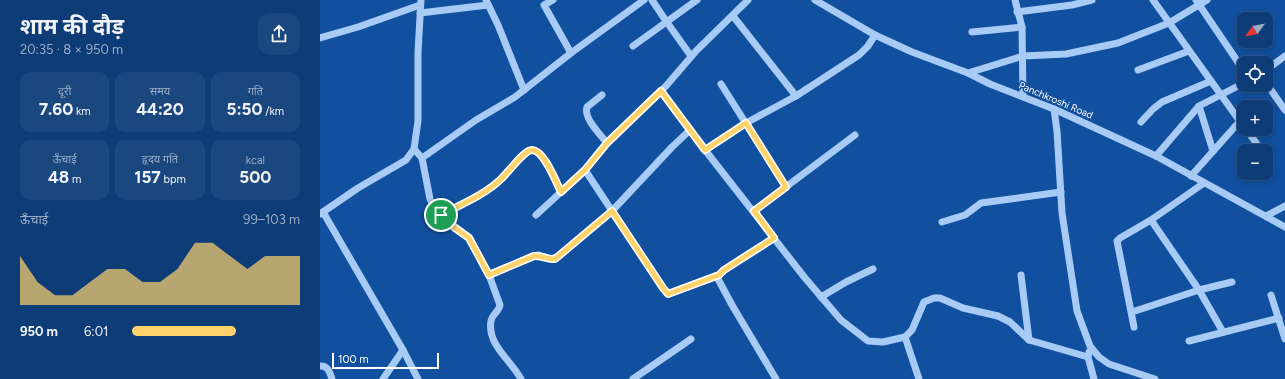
<!DOCTYPE html>
<html lang="hi">
<head>
<meta charset="utf-8">
<style>
  body { margin:0; font-family:Figtree,"Noto Sans Devanagari",sans-serif; background:#1b477f; color:#f1f3f6; height:100vh; display:flex; flex-direction:column; font-size:15px; white-space:nowrap }
  * { box-sizing:border-box; margin:0 }
  p { font-size:13px; color:#9aadc6 }
  .icon { flex:none; width:22px; height:22px; fill:none; stroke:currentColor; stroke-width:2; stroke-linecap:round; stroke-linejoin:round }
  .map { position:relative; flex:1; overflow:hidden }
  .panel { display:flex; flex-direction:column; background:#0d3c77; width:320px }
  .panel>* { flex:none }
  .needle { width:26px; rotate:237deg }
  .fabs { position:absolute; left:917px; top:12px; display:grid; gap:8px }
  .fabs a { display:grid; place-items:center; width:36px; height:36px; border-radius:8px; background:#0d3c77; box-shadow:0 2px 6px #0003,0 0 0 1px #2d5689; font-size:20px }
  .scale { position:absolute; left:12px; bottom:10px; width:107px; box-sizing:border-box; padding-left:4px; border:2px solid #fff; border-top:0; font-size:11px; line-height:14px; white-space:nowrap; color:#fff; -webkit-text-stroke:3px #11509f; paint-order:stroke }
  .pin { position:absolute; display:grid; place-items:center; width:34px; height:34px; color:#fff; margin:-17px; border:2px solid #fff; border-radius:50%; box-shadow:0 1px 4px #0007 }
  .round { display:grid; place-items:center; flex:none; width:42px; height:42px; border-radius:12px; background:#1b477f }
  .overview { display:flex; align-items:center; justify-content:space-between; height:68px; padding:0 20px }
  h1 { font-size:22px; font-weight:700; line-height:30px }
  .figures { display:grid; grid-template-columns:repeat(3,1fr); gap:6px; height:68px; padding:4px 20px }
  .figures div { display:grid; align-content:center; border-radius:10px; background:#1b477f; text-align:center }
  .figures b { font-size:17px; font-weight:700 }
  .figures small { font-size:11px; font-weight:400 }
  .figures p { font-size:11px }
  .chart { height:112px; padding:8px 20px }
  .chart p { display:flex; justify-content:space-between }
  .chart svg { width:100%; height:72px; margin-top:4px; fill:#ffd36c; opacity:.7 }
  ul { padding:0 20px; list-style:none; font-size:13px }
  li { display:grid; grid-template-columns:64px 48px 1fr; align-items:center; height:30px }
  li i { height:10px; border-radius:5px; background:#ffd36c }
  main { display:flex; flex:1; min-height:0 }
  .map>svg:first-child { display:block }
  .lines { fill:none; stroke-linecap:round; stroke-linejoin:round }
  .minor { stroke:#a8cbf5; stroke-width:7 }
  .route-casing { stroke:#fff; stroke-width:8 }
  .route { stroke:#ffd36c; stroke-width:5 }
  .labels { text-anchor:middle; dominant-baseline:central; stroke-width:3; stroke-linejoin:round; paint-order:stroke }
  .street-label { font-size:10px; fill:#fff; stroke:#11509f }
</style>
</head>
<body>
<main>
<section class="panel">
<div class="overview"><div><h1>शाम की दौड़</h1><p>20:35 · 8 × 950 m</p></div><a class="round"><svg class="icon" aria-label="share" viewBox="0 0 24 24"><path d="M12 15V3M7 8l5-5 5 5M5 13v7h14v-7"/></svg></a></div>
<div class="figures">
<div><p>दूरी</p><b>7.60<small> km</small></b></div>
<div><p>समय</p><b>44:20</b></div>
<div><p>गति</p><b>5:50<small> /km</small></b></div>
</div>
<div class="figures">
<div><p>ऊँचाई</p><b>48<small> m</small></b></div>
<div><p>हृदय गति</p><b>157<small> bpm</small></b></div>
<div><p>kcal</p><b>500</b></div>
</div>
<div class="chart"><p><span>ऊँचाई</span>99–103 m</p>
<svg viewBox="0 0 160 44" preserveAspectRatio="none"><path d="M0 44V14L10 30L20 38L30 38L40 30L50 22L60 22L70 30L80 30L90 22L100 6L110 6L120 14L130 22L140 14L150 14L160 14V44z"/></svg>
</div>
<ul>
<li><b>950 m</b>6:01<i style="width:62%"></i></li>
</ul>
</section>
<div class="map">
<svg width="965" height="379" viewBox="0 0 965 379">
  <rect width="100%" height="100%" fill="#11509f"/>
  <g class="lines">
    <g class="minor">
      <path d="M166,0l12,25 26,65"/>
      <path d="M233,0l-9,5 27,48"/>
      <path d="M332,0l14,21 25,35"/>
      <path d="M495,0l60,35 37,17 56,21 22,11 64,25 102,47 129,71"/>
      <path d="M833,0l91,127"/>
      <path d="M876,0l48,71"/>
      <path d="M697,12l55,-7 20,-5"/>
      <path d="M100,13l68,-8"/>
      <path d="M413,16l63,80"/>
      <path d="M702,27l1,69"/>
      <path d="M652,32l50,-5 -7,-27"/>
      <path d="M555,35l-7,11 -9,9 -63,41 -50,27 -41,27 100,128 36,42 27,21 15,1 22,-5 7,-7 12,-28 10,-4h6l23,10 35,8 12,6 19,18 59,17"/>
      <path d="M0,38l38,-11 62,-22"/>
      <path d="M313,46l64,-46"/>
      <path d="M818,70l51,-19"/>
      <path d="M946,70l19,-14"/>
      <path d="M648,73l55,-17 43,-2 52,-11 51,-20 38,-23"/>
      <path d="M946,83l19,27"/>
      <path d="M401,84l65,103"/>
      <path d="M341,91l44,59"/>
      <path d="M282,95l-15,12c-4,11 14,28 20,36"/>
      <path d="M879,106l14,45"/>
      <path d="M734,109l3,22 5,82 15,98 13,35 9,11 10,7 46,15"/>
      <path d="M821,122l12,-13 9,-7 49,-21"/>
      <path d="M926,129l16,22"/>
      <path d="M94,149l8,9 8,41 3,6 13,15 23,17 20,38 11,30c-1,7 -8,9 -9,16 -4,24 20,39 30,58"/>
      <path d="M836,156l43,-50 45,-23"/>
      <path d="M946,156l4,6"/>
      <path d="M102,158l54,-38 39,-23 56,-44 73,-53"/>
      <path d="M265,170l78,118 5,6 51,-19"/>
      <path d="M871,176l49,-55"/>
      <path d="M884,183l-53,37 48,70 33,-8"/>
      <path d="M434,211l101,-76"/>
      <path d="M3,212l80,138 15,29"/>
      <path d="M0,214l38,-26 48,-28 8,-11 4,-28v-69l3,-52"/>
      <path d="M121,215c19,-10 45,-21 60,-36 7,-6 23,-29 31,-29 12,0 24,32 29,42"/>
      <path d="M216,215l49,-45 22,-27 59,-57 30,-35 52,-51"/>
      <path d="M946,216l19,-10"/>
      <path d="M622,222l23,-7 16,-12 80,-11"/>
      <path d="M454,238l-50,32 -5,5 -1,4 14,26 44,74"/>
      <path d="M169,275l44,-19 6,-1 12,4 8,-3 53,-45 60,-64 18,-17"/>
      <path d="M701,275l8,65"/>
      <path d="M951,295l14,44"/>
      <path d="M501,297l25,-15 27,-13"/>
      <path d="M812,312l67,-22 24,42"/>
      <path d="M814,327l-17,-86 3,-3 31,-18"/>
      <path d="M585,337l14,42"/>
      <path d="M869,341l90,-23"/>
      <path d="M769,352l-1,5 6,22"/>
      <path d="M0,366c8,-1 10,7 12,13"/>
      <path d="M63,379l20,-29"/>
      <path d="M313,379l58,-40"/>
    </g>
  </g>
  <g class="lines">
    <g class="route-casing">
      <path id="route" d="M341,91l44,59 41,-27 40,64 -32,24 20,27 -50,32 -5,5 -51,19 -5,-6 -51,-77 -57,48c-8,1 -14,-4 -21,-3l-45,19 -20,-37 -14,-10 -14,-13c19,-10 45,-21 60,-36 7,-6 23,-29 31,-29 12,0 24,32 29,42l24,-22 22,-27z"/>
    </g>
    <use href="#route" class="route"/>
  </g>
  <g class="labels">
    <g class="street-label">
      <text transform="translate(736 100) rotate(23)">Panchkroshi Road</text>
    </g>
  </g>
</svg>
<div class="fabs">
<a><svg class="needle" viewBox="-14 -14 28 28"><path d="M0-13l5 13h-10z" fill="#e53935"/><path d="M0 13l5-13h-10z" fill="#9aadc6"/></svg></a>
<a><svg class="icon" aria-label="locate" viewBox="0 0 24 24"><circle cx="12" cy="12" r="6"/><path d="M12 2v4M12 18v4M2 12h4M18 12h4"/></svg></a>
<a>+</a>
<a>−</a>
</div>
<div class="scale">100 m</div>
<div class="pin" style="left:121px;top:215px;background:#1e9e55"><svg class="icon" aria-label="arrive" viewBox="0 0 24 24"><path d="M6 21V4h12l-3 4 3 4H6"/></svg></div>
</div>
</main>
</body>
</html>
